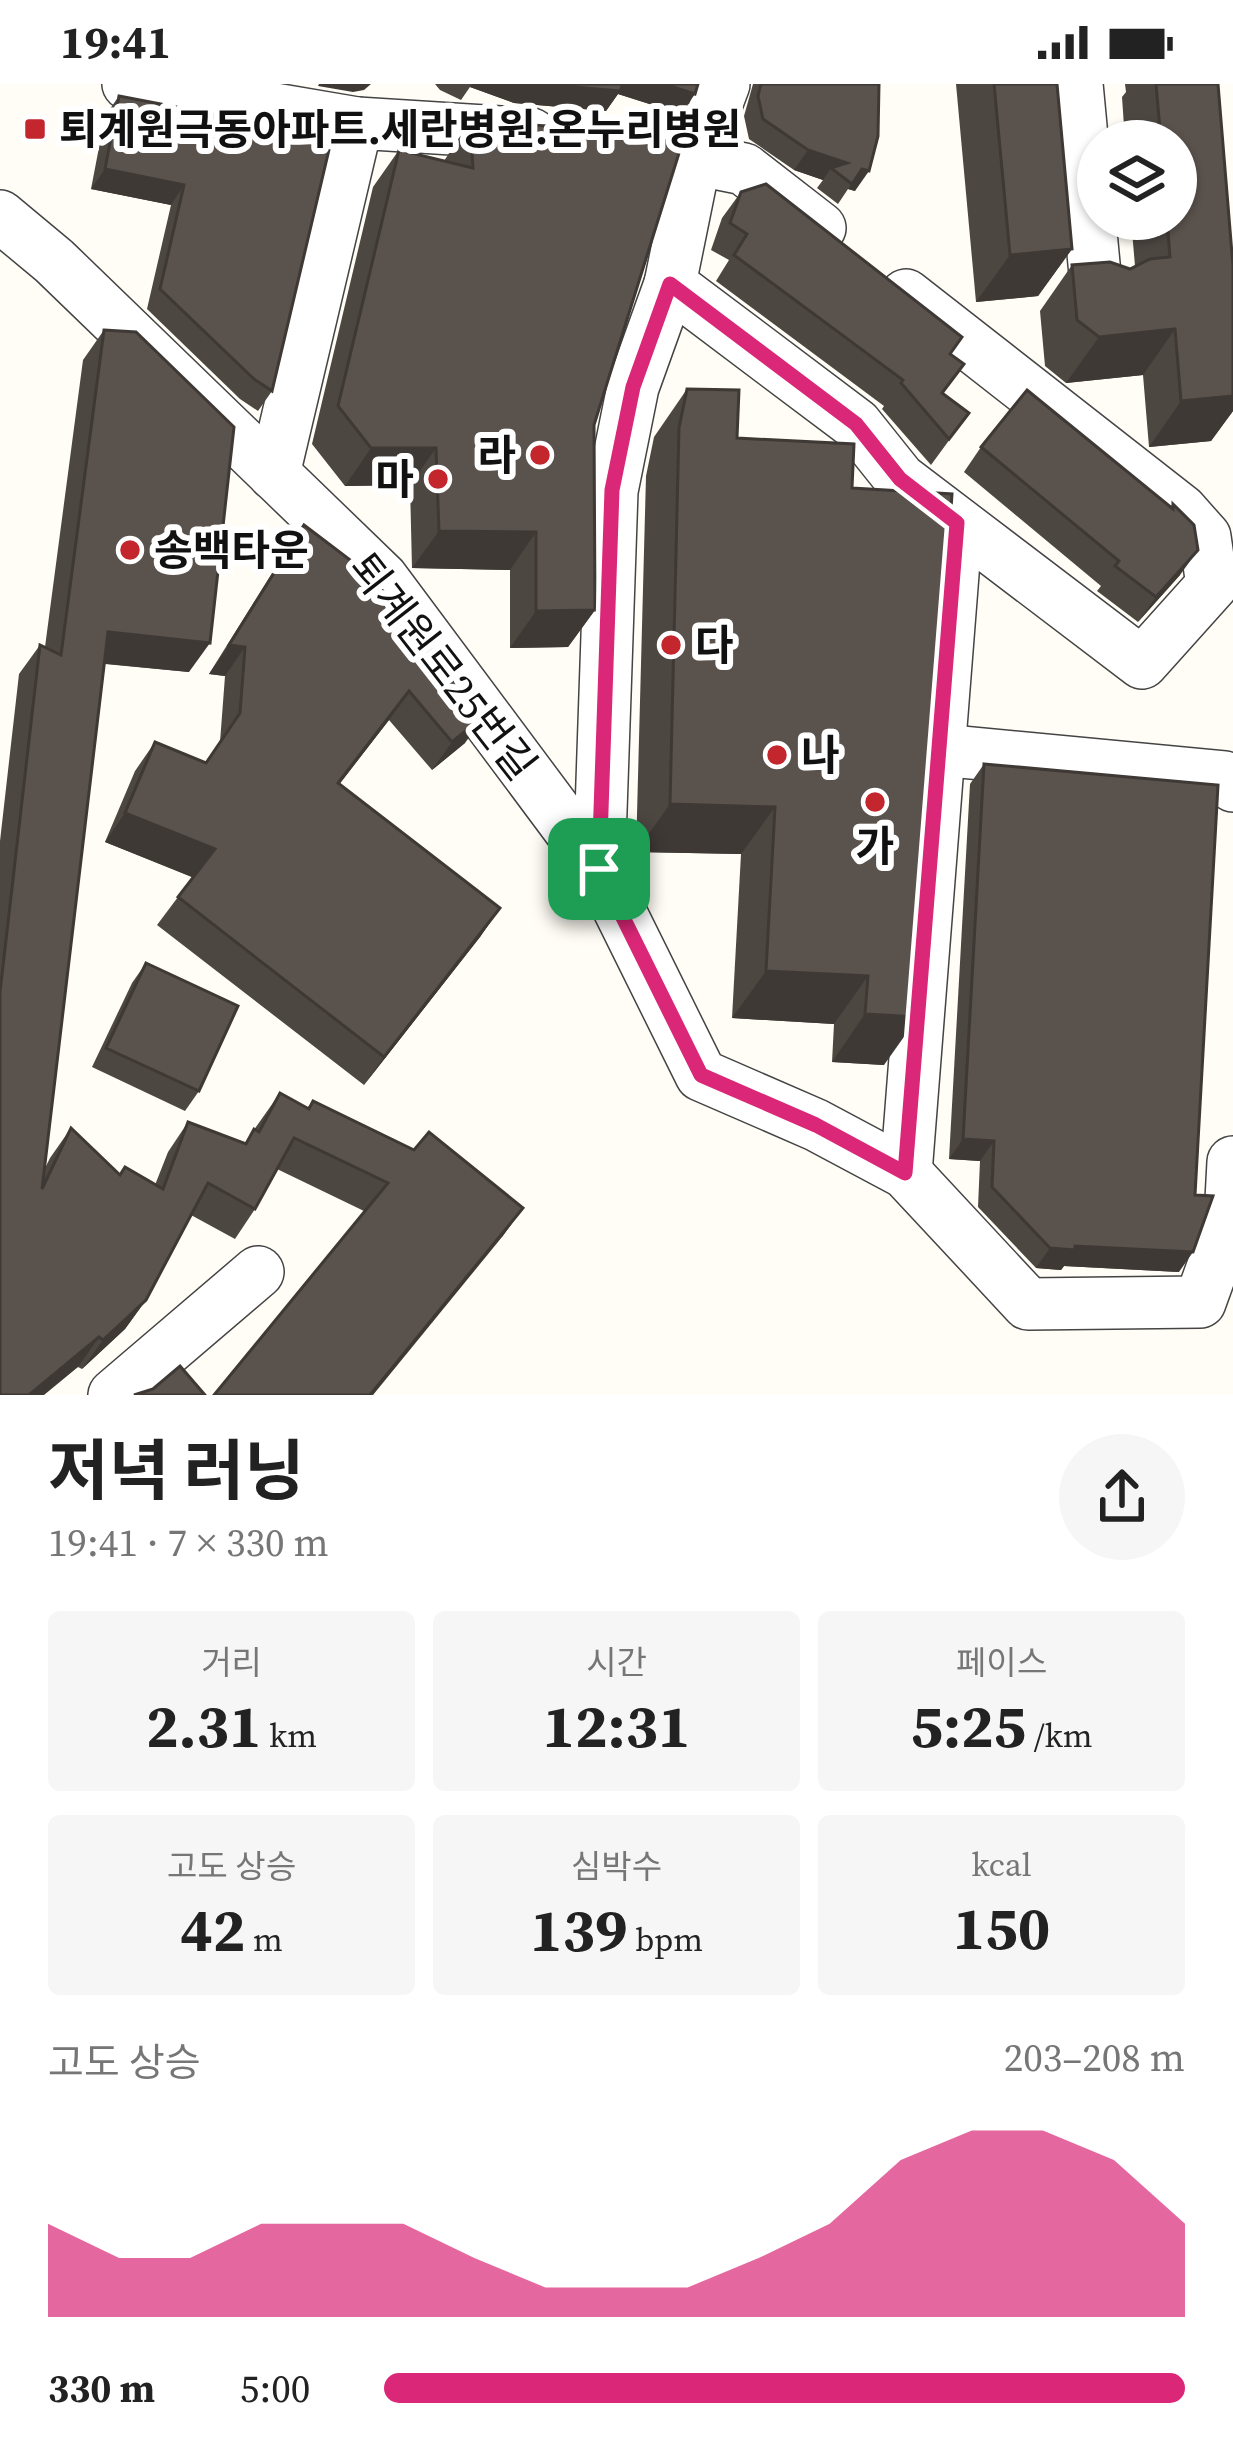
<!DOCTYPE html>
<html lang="ko">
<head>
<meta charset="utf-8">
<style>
  body { margin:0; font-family:"Source Serif 4","Noto Sans KR",serif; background:#f6f6f6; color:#222; height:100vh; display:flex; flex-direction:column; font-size:45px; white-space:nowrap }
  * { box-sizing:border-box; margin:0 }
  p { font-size:39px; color:#767676 }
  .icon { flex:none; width:66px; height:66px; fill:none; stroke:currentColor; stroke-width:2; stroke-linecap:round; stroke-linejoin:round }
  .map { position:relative; height:1311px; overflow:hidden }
  .details { display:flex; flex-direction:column; background:#fff; flex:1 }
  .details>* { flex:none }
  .buttons { position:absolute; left:1077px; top:36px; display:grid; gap:24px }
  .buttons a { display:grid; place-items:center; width:120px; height:120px; border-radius:50%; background:#fff; box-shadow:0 3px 9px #0004; font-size:60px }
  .pin { position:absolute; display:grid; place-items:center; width:102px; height:102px; color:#fff; margin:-51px; border-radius:24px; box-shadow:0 6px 18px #0006 }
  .round { display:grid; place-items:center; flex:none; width:126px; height:126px; border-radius:63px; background:#f6f6f6 }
  .overview { display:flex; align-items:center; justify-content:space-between; height:204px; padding:0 48px }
  h1 { font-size:66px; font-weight:700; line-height:90px }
  .metrics { display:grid; grid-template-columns:repeat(3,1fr); gap:18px; height:204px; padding:12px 48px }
  .metrics div { display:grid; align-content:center; border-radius:12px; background:#f6f6f6; text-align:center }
  .metrics b { font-size:60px; font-weight:700 }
  .metrics small { font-size:33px; font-weight:400 }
  .metrics p { font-size:33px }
  .chart { height:336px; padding:24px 48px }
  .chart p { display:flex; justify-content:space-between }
  .chart svg { width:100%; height:216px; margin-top:12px; fill:#db2777; opacity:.7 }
  ul { padding:0 48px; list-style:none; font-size:39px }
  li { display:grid; grid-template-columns:192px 144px 1fr; align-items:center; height:90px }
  li i { height:30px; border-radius:15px; background:#db2777 }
  .status { display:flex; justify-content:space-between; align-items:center; height:84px; padding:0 60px; background:#fff; direction:ltr }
  .status svg { height:33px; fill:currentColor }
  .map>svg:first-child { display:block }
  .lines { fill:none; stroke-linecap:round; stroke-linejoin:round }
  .minor-casing { stroke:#444; stroke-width:54 }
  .minor { stroke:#fff; stroke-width:51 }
  .wall { fill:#4d4742 }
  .shaded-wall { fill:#3f3936 }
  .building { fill:#5a524d; stroke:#3f3936; stroke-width:3 }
  .route-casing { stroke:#fff; stroke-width:24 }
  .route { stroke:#db2777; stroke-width:15 }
  .poi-dot { fill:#c4262e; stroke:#fff; stroke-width:4.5 }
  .labels { text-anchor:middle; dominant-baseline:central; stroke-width:12; stroke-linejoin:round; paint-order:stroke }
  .poi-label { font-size:42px; font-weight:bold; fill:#111; stroke:#fff; text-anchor:start }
  .street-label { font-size:42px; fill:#111; stroke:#fff }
</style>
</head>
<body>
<div class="status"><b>19:41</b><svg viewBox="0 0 49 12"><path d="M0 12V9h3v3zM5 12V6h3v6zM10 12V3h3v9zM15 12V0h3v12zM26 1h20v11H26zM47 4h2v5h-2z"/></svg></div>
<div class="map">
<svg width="1233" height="1311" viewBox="0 0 1233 1311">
  <rect width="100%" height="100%" fill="#fffdf5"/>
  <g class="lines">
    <g class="minor-casing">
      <g id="minor">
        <path d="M128,0l229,39 174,11"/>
        <path d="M724,0l-29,77 -25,123 186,140 44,55 242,184 70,-78 -7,-48 -24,-27 -275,-215"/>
        <path d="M1077,0l19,201"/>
        <path d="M610,58l134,27 76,59"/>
        <path d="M0,132l54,45 328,317 217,291 102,206 115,50 90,48 122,131 172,-2 30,-83 3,-57"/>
        <path d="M274,390l83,-351"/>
        <path d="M940,666l284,27 9,9"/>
        <path d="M599,785l13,-378 21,-104 37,-103"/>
        <path d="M906,1089l51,-650"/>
        <path d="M114,1311l144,-123"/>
      </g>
    </g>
    <use href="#minor" class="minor"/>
  </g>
  <g class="wall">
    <path d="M435,0h263l-17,30 -63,-20 -12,17 -92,-8 -44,-16 -9,13 -21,-10z"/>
    <path d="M753,0h126l-24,107 -7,-2 -10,15 -21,-16 6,-8 -29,-10 -45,-31 -5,-23z"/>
    <path d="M956,0h101l15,165 -34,47 -62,6z"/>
    <path d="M1125,0h93l15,182v145l-22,30 -62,6 -6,-72 -77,8 -21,-17 -5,-55 32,-46 58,4 5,-3 -4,-47h45v-78h-51l-3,-44 4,-5z"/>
    <path d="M119,12l213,41 -60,254 -14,20 -18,-12 -93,-90 24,-104 -80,-16 14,-73z"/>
    <path d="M470,37l124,304 1,185 -27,37 -58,1v-78l-98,-2 -2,-83 -65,1 -33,-42 61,-257 26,-37 45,11z"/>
    <path d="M741,108l210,162 -8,39 26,20 -38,52 -49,-56 2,-3 -168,-125 13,-21 -18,-10 11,-32z"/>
    <path d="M104,246l85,342 -84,-8 -61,506 6,-12 21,-30 49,46 35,11 13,-33 20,-30 56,22 36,-51 27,15 6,-7 210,107 -21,29 -138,-26 -87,-42 -22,40 -20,30 -44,-24 -45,85 -21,29 -43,40 -4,-2 -78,28v-554l19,-167 21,-29 5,2 38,-287z"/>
    <path d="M687,305l50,49 115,50 32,577 -52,-3 2,-38 -102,-6 9,-164 -105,-2 10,-376 8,-39z"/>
    <path d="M981,363l189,60 3,-3 7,71 -42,47 -41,-31 4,-5 -137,-114z"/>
    <path d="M304,441l72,58 89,160 -33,27 -43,-50 -50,64 161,124 -20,29 -116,148 -207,-160 36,-48 -88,-35 30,-71 20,-29 50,21 15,-21 5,-66 -16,-2 75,-120z"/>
    <path d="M984,680l195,508 -115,-6 -3,4 -25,-2 -58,-61 2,-46 -31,-2 21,-375z"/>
    <path d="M146,879l53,128 -14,20 -93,-44 40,-84z"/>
  </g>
  <g class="shaded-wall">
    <path d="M319,0h52l-7,6 -11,2 -35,-6z"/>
    <path d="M472,0h192l31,10 -14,20 -63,-20 -12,17 -92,-8 -44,-16z"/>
    <path d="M808,66l39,13 -16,5 -8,12 -29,-10z"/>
    <path d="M105,85l79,16 -13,20 -80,-16z"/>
    <path d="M862,85l7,2 -14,20 -7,-2z"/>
    <path d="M1072,165l-34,47 -62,6 34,-47z"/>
    <path d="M1175,245l-32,46 -77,8 33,-46z"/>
    <path d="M1233,312v15l-22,30 -62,6 32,-46z"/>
    <path d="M371,364h65l-26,37 -65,1z"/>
    <path d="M439,447l97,1 -26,38 -98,-2z"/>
    <path d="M1198,466l-18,25 -42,47 18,-25z"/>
    <path d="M595,526l-27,37 -58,1 26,-37z"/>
    <path d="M108,548l102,11 -21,29 -101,-10z"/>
    <path d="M229,561l16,2 -20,29 -16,-2z"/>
    <path d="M409,607l-20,29 -71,92 20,-29z"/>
    <path d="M486,630l-21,29 -33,27 20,-28z"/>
    <path d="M670,720l105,3 -34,47 -105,-2z"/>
    <path d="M125,729l90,36 -21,29 -89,-36z"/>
    <path d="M500,824l-20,29 -116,148 20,-28z"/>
    <path d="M766,887l102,5 -34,48 -102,-6z"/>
    <path d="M865,930l53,3 -34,48 -52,-3z"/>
    <path d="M963,1055l31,2 -14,20 -31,-2z"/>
    <path d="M523,1124l-21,29 -129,158h-3z"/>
    <path d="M1075,1162l118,6 -14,20 -115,-6 -3,4 -25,-2 14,-20z"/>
    <path d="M146,1216l-21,29 -43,40 21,-29z"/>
    <path d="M99,1253l-21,30 -34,28h-15z"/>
  </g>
  <g class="building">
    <path d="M539,0h84l-3,7z"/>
    <path d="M664,0h34l-3,10z"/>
    <path d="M761,0h118l-1,52 -9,35 -7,-2 -10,15 -21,-16 16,-5 -39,-13 -45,-31 -5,-23z"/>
    <path d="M994,0h63l15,165 -62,6z"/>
    <path d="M1156,0h62l15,182v130l-52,5 -6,-72 -76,8 -22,-17 -5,-55 38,-3 20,7 20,-10 20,-2 -3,-38h9v-78h-15z"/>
    <path d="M119,12l213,41 -60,254 -18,-12 -94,-90 24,-104 -79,-16z"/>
    <path d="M470,37l141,9 67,13 2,7 -86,275 1,185 -59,1v-79l-97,-1 -3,-83h-65l-33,-42 61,-256 74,18z"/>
    <path d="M766,100l196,153 -12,17 14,10 -22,29 27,20 -20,26 -48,-56 2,-3 -169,-125 13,-21 -17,-11 11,-31z"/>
    <path d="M104,246l32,2 98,95 -24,216 -102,-11 -66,557 29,-61 49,47 5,-8 38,22 25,-67 58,22 8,-15 5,3 21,-39 29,16 4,-8 101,49 15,-18 94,76 -153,187h-156l174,-212 -94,-45 -39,71 -47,-26 -62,117 -43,40 -4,-3 -70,58h-29v-403l40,-347 21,10z"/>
    <path d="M687,305l52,1 -2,48 117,6 -2,44 100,6 -34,523 -53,-3 3,-38 -102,-5 9,-164 -105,-3 9,-376z"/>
    <path d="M1027,306l146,119v-5l21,21 4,25 -42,47 -41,-31 4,-5 -138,-114z"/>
    <path d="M304,441l50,38 27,8 -5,12 110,131 -34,28 -43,-51 -71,92 162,125 -116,149 -206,-160 37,-48 -90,-36 30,-71 51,21 34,-50 5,-66 -16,-2z"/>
    <path d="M984,680l234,21 -23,410 18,1 -20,56 -118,-6v4l-25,-2 -58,-61 2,-46 -31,-2z"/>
    <path d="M146,879l92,43 -39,85 -93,-43z"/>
    <path d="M180,1282l25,29h-71l19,-6z"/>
  </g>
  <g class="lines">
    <g class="route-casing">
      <path id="route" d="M670,200l186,140 44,55 57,44 -52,650 -89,-48 -115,-50 -102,-206 13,-379 21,-103z"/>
    </g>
    <use href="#route" class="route"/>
  </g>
  <g class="poi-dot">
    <rect x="23" y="33" width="24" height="24" rx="6"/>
    <circle cx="540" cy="371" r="12"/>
    <circle cx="438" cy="395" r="12"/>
    <circle cx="130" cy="466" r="12"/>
    <circle cx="671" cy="561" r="12"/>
    <circle cx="777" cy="671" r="12"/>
    <circle cx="875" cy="718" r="12"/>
  </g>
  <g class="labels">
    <g class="poi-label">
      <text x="59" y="45">퇴계원극동아파트.세란병원.온누리병원</text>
      <text x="516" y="371" text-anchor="end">라</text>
      <text x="414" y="395" text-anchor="end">마</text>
      <text x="154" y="466">송백타운</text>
      <text x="695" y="561">다</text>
      <text x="801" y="671">나</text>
      <text x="875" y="762" text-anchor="middle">가</text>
    </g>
    <g class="street-label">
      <text transform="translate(443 582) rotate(52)">퇴계원로25번길</text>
    </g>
  </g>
</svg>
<div class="buttons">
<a><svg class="icon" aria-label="layers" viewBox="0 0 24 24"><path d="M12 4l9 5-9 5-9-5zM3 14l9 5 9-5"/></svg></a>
</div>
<div class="pin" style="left:599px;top:785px;background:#1e9e55"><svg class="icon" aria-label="arrive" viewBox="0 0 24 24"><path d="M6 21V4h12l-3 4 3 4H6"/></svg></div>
</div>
<section class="details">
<div class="overview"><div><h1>저녁 러닝</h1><p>19:41 · 7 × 330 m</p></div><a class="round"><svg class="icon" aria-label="share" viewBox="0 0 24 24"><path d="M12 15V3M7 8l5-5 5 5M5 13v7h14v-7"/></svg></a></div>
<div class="metrics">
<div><p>거리</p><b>2.31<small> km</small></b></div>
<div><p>시간</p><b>12:31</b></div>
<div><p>페이스</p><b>5:25<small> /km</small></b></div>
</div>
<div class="metrics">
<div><p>고도 상승</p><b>42<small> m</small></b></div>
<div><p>심박수</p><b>139<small> bpm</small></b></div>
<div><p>kcal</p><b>150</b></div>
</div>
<div class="chart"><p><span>고도 상승</span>203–208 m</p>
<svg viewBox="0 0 160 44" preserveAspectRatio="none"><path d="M0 44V25L10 32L20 32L30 25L40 25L50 25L60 32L70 38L80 38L90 38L100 32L110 25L120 12L130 6L140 6L150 12L160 25V44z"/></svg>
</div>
<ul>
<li><b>330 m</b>5:00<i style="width:100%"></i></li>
</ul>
</section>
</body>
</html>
